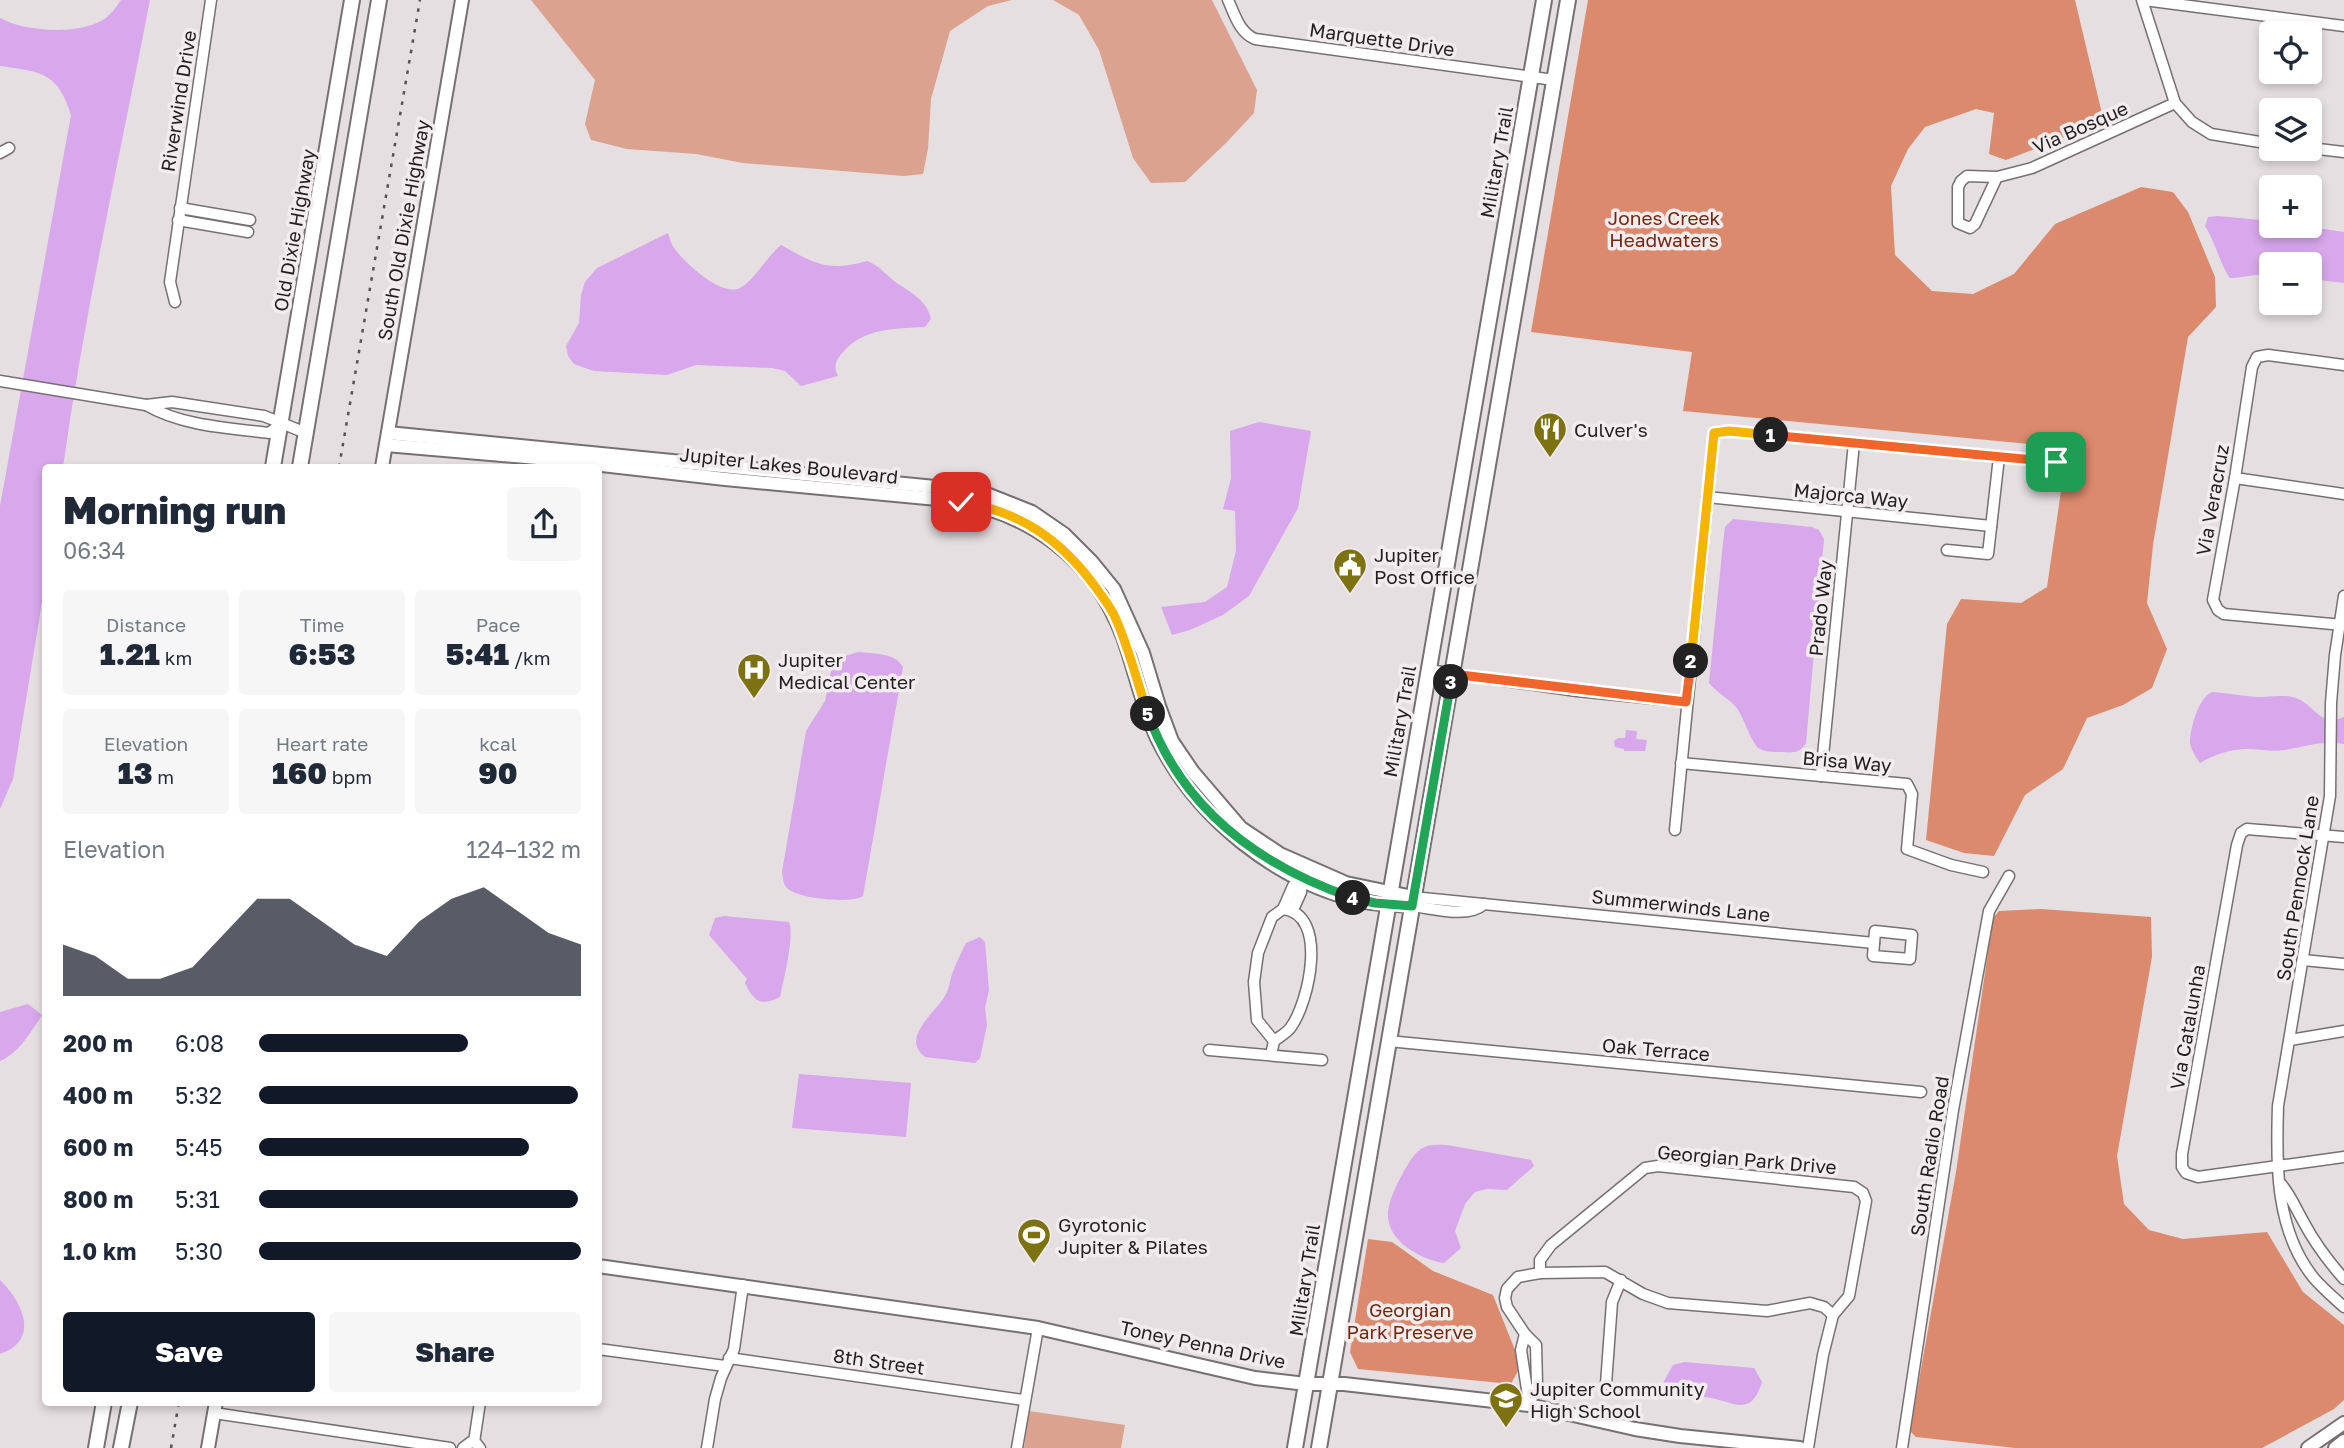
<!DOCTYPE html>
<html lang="en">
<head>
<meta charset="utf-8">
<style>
  body { margin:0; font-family:"Golos Text",sans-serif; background:#f6f6f7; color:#1f2937; height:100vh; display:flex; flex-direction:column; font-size:26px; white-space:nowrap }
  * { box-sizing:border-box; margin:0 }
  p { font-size:23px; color:#747a83 }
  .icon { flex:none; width:38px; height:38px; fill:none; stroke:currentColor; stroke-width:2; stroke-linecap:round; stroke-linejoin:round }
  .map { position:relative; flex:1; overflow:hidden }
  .details { position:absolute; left:42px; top:464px; width:560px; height:942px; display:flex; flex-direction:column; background:#fff; border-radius:7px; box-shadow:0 4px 10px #0003 }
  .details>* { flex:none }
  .buttons { position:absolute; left:2259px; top:21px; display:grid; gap:14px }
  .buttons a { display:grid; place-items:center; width:63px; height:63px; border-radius:7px; background:#fff; box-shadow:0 4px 10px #0003; font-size:35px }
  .pin { position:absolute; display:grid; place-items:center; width:60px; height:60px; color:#fff; margin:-30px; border-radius:14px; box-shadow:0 4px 10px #0006 }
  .km { position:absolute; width:35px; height:35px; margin:-18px; border-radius:50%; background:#222; color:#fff; font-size:19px; line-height:35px; text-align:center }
  .round { display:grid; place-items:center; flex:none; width:74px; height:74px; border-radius:7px; background:#f6f6f7 }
  .summary { display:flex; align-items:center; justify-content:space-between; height:119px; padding:0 21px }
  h1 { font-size:38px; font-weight:800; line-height:52px }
  .metrics { display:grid; grid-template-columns:repeat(3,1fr); gap:10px; height:119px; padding:7px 21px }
  .metrics div { display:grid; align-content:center; border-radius:7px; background:#f6f6f7; text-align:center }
  .metrics b { font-size:30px; font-weight:800 }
  .metrics small { font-size:19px; font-weight:400 }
  .metrics p { font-size:19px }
  .chart { height:196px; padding:14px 21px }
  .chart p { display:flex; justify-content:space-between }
  .chart svg { width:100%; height:126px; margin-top:7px; fill:#111827; opacity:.7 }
  .primary-button { display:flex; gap:14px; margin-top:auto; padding:14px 21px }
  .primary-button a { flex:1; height:80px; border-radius:7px; background:#111827; color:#fff; font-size:28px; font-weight:800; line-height:80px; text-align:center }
  .primary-button a+a { background:#f6f6f7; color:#1f2937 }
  ul { padding:0 21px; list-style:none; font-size:23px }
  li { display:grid; grid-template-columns:112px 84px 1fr; align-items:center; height:52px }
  li i { height:18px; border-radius:9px; background:#111827 }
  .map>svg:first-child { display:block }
  .green { fill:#dba28f }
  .forest { fill:#dc8a6e }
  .water { fill:#d8a7ec }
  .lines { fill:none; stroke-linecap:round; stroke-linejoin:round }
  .minor-casing { stroke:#767072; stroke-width:13 }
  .tertiary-casing { stroke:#767072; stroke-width:16 }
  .secondary-casing { stroke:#767072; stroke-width:18 }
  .minor { stroke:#fff; stroke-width:10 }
  .tertiary { stroke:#fff; stroke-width:12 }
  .secondary { stroke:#fff; stroke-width:14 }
  .rail { stroke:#555253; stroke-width:2.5; stroke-dasharray:3.5 7; stroke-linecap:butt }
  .split-1-casing { stroke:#fff; stroke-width:14 }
  .split-2-casing { stroke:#fff; stroke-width:14 }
  .split-3-casing { stroke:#fff; stroke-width:14 }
  .split-4-casing { stroke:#fff; stroke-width:14 }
  .split-5-casing { stroke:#fff; stroke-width:14 }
  .split-6-casing { stroke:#fff; stroke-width:14 }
  .split-1 { stroke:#f0652b; stroke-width:9 }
  .split-2 { stroke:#f5b400; stroke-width:9 }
  .split-3 { stroke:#f0652b; stroke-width:9 }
  .split-4 { stroke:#22a559; stroke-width:9 }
  .split-5 { stroke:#22a559; stroke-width:9 }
  .split-6 { stroke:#f5b400; stroke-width:9 }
  .labels { text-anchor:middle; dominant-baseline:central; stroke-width:7; stroke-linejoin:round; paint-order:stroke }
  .street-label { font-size:19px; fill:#211f20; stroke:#f3ecee }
  .park-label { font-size:19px; fill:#72280c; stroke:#f3ecee }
  .poi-label { font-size:19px; fill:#211f20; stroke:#f3ecee; text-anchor:start }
</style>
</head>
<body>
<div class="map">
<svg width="2344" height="1448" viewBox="0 0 2344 1448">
  <rect width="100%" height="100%" fill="#e5dfe1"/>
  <g class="green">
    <path d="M531,0h481l-24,6 -38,25 -19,68 -3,50 -5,25 -19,2 -161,-13 -47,-9 -69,-5 -36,-9 -6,-16 10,-44z"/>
    <path d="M1053,0h159l45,90 -3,23 -27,29 -42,40 -34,1 -18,-25 -34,-108 -20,-35z"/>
    <path d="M1029,1411l96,14 -4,23h-97z"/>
  </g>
  <g class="forest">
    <path d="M1588,0h487l29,122 -98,38 -17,-6 5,-41 -18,-4 -51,18 -17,22 -17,37 4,69 37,36 41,3 41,-20 41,-50 86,-37 32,5 15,20 27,65 1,30 -28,30 -35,208 -6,58 20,46 -15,39 -29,17 -36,13 -24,51 -38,26 -31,61 -30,-3 -38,-13 21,-216 14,-25 60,4 26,-16 20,-137 -6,-3 -378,-36 9,-59 -161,-20z"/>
    <path d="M2041,909l110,8 1,40 -35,199 7,48 25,26 34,9 84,-7 36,60 41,33v75l-10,9 -72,39h-247l-99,-11 -6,-6 46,-259 37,-254 6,-7z"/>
    <path d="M1368,1239l24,3 41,29 60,24 28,70 -10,19 -153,-15 -8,-17z"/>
  </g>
  <g class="water">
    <path d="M121,0h29c-30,155 -65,310 -87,467h-17l-1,117 -32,195 -13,30v-303l71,-391c-13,-43 -30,-43 -71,-49v-48c24,14 84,18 107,-1 5,-4 10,-11 14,-17z"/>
    <path d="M2218,216l53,5 1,5h33l39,6v51l-34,-4v-15h-38l-1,11c-14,-2 -27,3 -41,3 -9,-11 -15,-37 -25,-52l3,-9z"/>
    <path d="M668,233c2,5 3,11 6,15 11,15 47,49 66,40 14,-7 27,-32 41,-43 34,19 47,27 86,16 13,5 20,15 31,23 13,8 30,18 33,35l-6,8c-31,2 -59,0 -82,25 -7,8 -10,14 -5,24l-37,10 -16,-15 -13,-3 -76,-3 -29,10 -73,-4 -20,-7 -6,-8 -2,-10 13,-23 2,-28 4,-13 12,-14z"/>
    <path d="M1259,422l52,9 -13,77 -49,88 -26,19 -33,15 -18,5 -11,-28 44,-5 22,-15 9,-36 -1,-40 -12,-2 8,-31 -1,-47z"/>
    <path d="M1733,519l79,8 7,3 5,9 -18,204c-6,10 -13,10 -24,9 -7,0 -16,0 -22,-3 -9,-4 -16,-34 -25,-43 -8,-9 -18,-13 -26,-23l14,-140 2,-16z"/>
    <path d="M858,652c15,2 37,0 45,15l-40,229c-12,8 -65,3 -76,-8 -4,-4 -4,-10 -5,-16l24,-141 19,-30 7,-35 7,-8z"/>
    <path d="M2212,692c15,1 30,4 45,5 12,0 27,-3 39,1 19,7 24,30 48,19v27c-26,-3 -35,2 -59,6 -13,2 -26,-1 -38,-1 -16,0 -34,6 -47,14 -4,-6 -9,-13 -10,-20 0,-14 8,-45 22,-51z"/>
    <path d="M1626,730l11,1 -1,8 11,1 -2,11h-21v-2l-9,-2 -1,-6 4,-3h7z"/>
    <path d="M724,916l65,6c6,13 -6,60 -9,75 -20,10 -26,4 -35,-14l2,-4 -38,-44 6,-17z"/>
    <path d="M980,937l5,5 4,48 -4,18 2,17 -7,33 -5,5 -50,-6c-25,-19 10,-44 20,-61 5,-8 5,-19 9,-27 3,-9 8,-17 12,-26z"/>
    <path d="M28,1004l14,11c-11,17 -23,38 -42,46v-49z"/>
    <path d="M799,1074l112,9 -5,54 -114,-9z"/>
    <path d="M1447,1145l84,15 3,6 -27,24 -20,-1 -12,3 -10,12 -10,27 6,17 -17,15c-24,-4 -58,-22 -56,-51 1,-13 10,-30 16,-41 6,-9 10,-20 21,-24 6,-3 15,-2 22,-2z"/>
    <path d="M0,1280c22,21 41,60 0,74z"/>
    <path d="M1684,1362l70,6 8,14c-12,38 -29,18 -57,15 -13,-2 -25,2 -38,-1l-3,-15 9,-16z"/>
  </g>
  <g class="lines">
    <g class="minor-casing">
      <g id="minor">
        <path d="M1228,0c7,15 11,32 27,39l299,41"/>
        <path d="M2142,0l33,103 17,19 19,12 61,10"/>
        <path d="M2144,0l200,26"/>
        <path d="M2310,148l34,4"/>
        <path d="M0,153l9,-5"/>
        <path d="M1997,177l-22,47 -5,4 -12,-5v-36l3,-6 6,-5 30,1 35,-9 143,-65"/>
        <path d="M180,208l70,12"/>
        <path d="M178,220l70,12"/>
        <path d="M175,302l-5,-20 41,-282"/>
        <path d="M0,381l146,24 26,-3 92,14 42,17"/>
        <path d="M146,405c36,21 82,23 123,28l12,-9"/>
        <path d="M2235,478l109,16"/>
        <path d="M1707,497l284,29"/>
        <path d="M1947,550l41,4 11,-97"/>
        <path d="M2344,596l-9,59 -4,48 -1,93 -52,310c-2,57 -3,123 35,171 9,11 20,20 31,30"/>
        <path d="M2343,625l-119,-11 -6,-4 -5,-10 22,-122 17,-111 5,-10 11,-2 76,10"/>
        <path d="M1428,670l149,21 109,11"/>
        <path d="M1681,763l226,21 5,10 -5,55 44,16 32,7"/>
        <path d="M1821,776l33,-333"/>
        <path d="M1675,830l39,-396 15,-3 326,31"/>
        <path d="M2344,837l-97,-8 -6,4 -4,12 -55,309v13l4,6 12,4 146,-20"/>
        <path d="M1413,897l461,46"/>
        <path d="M1412,906c20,2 56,13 72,-2"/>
        <path d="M1293,910l8,-18 1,-13"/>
        <path d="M1875,931l37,4 -2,24 -37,-3z"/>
        <path d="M2303,960l41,4"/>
        <path d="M2290,1040l54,-9"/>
        <path d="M1274,1041l-17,-21 -3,-38 4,-29 14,-36 11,-8 10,-23 9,-7"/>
        <path d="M1388,1041l533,51"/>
        <path d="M1209,1050l113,10"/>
        <path d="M1271,1055l3,-14c5,-4 13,-8 17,-14 18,-25 38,-113 -8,-118"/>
        <path d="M2281,1184c10,12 14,23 22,37 11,21 26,41 41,58"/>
        <path d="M1540,1273v-13l11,-15 94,-77 13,-2 196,21 9,6 3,8 -17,95 -16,19 -10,40 -15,93"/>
        <path d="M1525,1334l-4,16 8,53"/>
        <path d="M598,1349l127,17"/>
        <path d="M729,1358l294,42"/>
        <path d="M1606,1384l6,-82 9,-22"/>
        <path d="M1529,1405l8,-21 -1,-39 -11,-11 -18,-27 -2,-9 2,-9 11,-12 22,-4 65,-1 38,22 25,9 99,8 43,-8 14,4 9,8"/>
        <path d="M214,1413l236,35"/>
        <path d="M474,1442l6,-40"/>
        <path d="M463,1448l8,-6 5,1 4,5"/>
        <path d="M707,1448l8,-49 6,-21 13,-29 9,-64"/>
        <path d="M1017,1448l21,-120"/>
        <path d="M1902,1448l51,-338 36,-199 20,-35"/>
      </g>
    </g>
    <g class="tertiary-casing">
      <g id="tertiary">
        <path d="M388,433l547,54 49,6 48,19 32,22 28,28 22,27 29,64 16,53 13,35 21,31 48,56 39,26 66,29 67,14"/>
        <path d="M386,445l163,14 176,20 223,21c81,11 146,59 175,137 12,33 19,69 34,101 39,80 120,145 207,164 15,3 32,3 48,4"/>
        <path d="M382,467l80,-467"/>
        <path d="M598,1266l440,62 217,50 51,6h38l185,21 106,24 45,7 120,12"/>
        <path d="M208,1448l8,-46"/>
        <path d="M2308,1448l36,-25"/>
        <path d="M2335,1448l9,-7"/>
      </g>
    </g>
    <g class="secondary-casing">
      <g id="secondary">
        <path d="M273,467l79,-467"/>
        <path d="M300,467l79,-467"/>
        <path d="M96,1448l8,-46"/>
        <path d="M121,1448l9,-46"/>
        <path d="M1295,1448l249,-1448"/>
        <path d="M1319,1448l249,-1448"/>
      </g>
    </g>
    <use href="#minor" class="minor"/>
    <use href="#tertiary" class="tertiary"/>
    <use href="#secondary" class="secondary"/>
    <g class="rail">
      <path d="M339,467l81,-467"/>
      <path d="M171,1448l8,-46"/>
    </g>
  </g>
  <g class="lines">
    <g class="split-1-casing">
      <path id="split-1" d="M1771,435l285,27"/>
    </g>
    <g class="split-2-casing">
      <path id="split-2" d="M1691,661l23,-228 15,-2 42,4"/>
    </g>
    <g class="split-3-casing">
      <path id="split-3" d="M1451,682l1,-8 234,28 5,-41"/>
    </g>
    <g class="split-4-casing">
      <path id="split-4" d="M1353,898l22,5 37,3 39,-224"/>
    </g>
    <g class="split-5-casing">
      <path id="split-5" d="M1148,714c35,97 112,152 205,184"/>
    </g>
    <g class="split-6-casing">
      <path id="split-6" d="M961,502c58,9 99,37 133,83 7,10 16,21 21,32 14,31 22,65 33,97"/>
    </g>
    <use href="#split-1" class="split-1"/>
    <use href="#split-2" class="split-2"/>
    <use href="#split-3" class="split-3"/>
    <use href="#split-4" class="split-4"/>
    <use href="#split-5" class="split-5"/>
    <use href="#split-6" class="split-6"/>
  </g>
  <defs>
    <g id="restaurant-pin" transform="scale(1.75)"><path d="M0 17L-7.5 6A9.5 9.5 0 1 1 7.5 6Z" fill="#7d7212" stroke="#f3ecee"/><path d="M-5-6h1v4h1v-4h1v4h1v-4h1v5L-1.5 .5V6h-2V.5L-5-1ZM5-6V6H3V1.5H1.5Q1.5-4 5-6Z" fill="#fff"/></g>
    <g id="civic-pin" transform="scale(1.75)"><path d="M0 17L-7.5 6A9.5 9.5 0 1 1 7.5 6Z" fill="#7d7212" stroke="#f3ecee"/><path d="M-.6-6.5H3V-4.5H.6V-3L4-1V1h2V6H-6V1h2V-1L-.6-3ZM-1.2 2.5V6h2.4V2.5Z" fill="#fff"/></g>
    <g id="hospital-pin" transform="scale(1.75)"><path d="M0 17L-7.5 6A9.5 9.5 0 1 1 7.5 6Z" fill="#7d7212" stroke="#f3ecee"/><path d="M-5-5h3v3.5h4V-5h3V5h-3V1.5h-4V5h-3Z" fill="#fff"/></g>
    <g id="stadium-pin" transform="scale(1.75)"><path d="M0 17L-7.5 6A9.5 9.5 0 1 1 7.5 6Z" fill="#7d7212" stroke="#f3ecee"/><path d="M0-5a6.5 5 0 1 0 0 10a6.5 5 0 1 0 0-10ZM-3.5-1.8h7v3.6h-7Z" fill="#fff"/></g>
    <g id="school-pin" transform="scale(1.75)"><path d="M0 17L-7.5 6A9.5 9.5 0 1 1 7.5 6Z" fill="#7d7212" stroke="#f3ecee"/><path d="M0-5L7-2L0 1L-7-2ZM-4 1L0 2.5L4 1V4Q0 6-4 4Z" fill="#fff"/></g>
  </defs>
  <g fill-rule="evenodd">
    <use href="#restaurant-pin" x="1550" y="429"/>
    <use href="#civic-pin" x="1350" y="565"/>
    <use href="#hospital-pin" x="754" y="670"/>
    <use href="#stadium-pin" x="1034" y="1235"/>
    <use href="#school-pin" x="1506" y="1399"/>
  </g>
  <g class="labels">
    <g class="street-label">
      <text transform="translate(1382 39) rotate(8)">Marquette Drive</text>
      <text transform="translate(178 101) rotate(-81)">Riverwind Drive</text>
      <text transform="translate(2080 127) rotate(-24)">Via Bosque</text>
      <text transform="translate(1496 162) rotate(-80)">Military Trail</text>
      <text transform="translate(294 230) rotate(-80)">Old Dixie Highway</text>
      <text transform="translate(403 230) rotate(-80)">South Old Dixie Highway</text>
      <text transform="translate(789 465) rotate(6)">Jupiter Lakes Boulevard</text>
      <text transform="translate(1851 495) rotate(6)">Majorca Way</text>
      <text transform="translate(2212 500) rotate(-80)">Via Veracruz</text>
      <text transform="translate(1820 608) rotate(-84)">Prado Way</text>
      <text transform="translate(1399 721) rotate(-80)">Military Trail</text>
      <text transform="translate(1847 761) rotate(5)">Brisa Way</text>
      <text transform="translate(2297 888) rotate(-81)">South Pennock Lane</text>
      <text transform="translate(1681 905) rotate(6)">Summerwinds Lane</text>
      <text transform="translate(2187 1027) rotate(-80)">Via Catalunha</text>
      <text transform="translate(1656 1049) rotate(5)">Oak Terrace</text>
      <text transform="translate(1929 1156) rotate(-81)">South Radio Road</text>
      <text transform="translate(1747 1159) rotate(5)">Georgian Park Drive</text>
      <text transform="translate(1304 1280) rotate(-81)">Military Trail</text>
      <text transform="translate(1203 1344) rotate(12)">Toney Penna Drive</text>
      <text transform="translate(879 1361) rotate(8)">8th Street</text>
    </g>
    <g class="park-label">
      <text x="1664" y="217">Jones Creek<tspan x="1664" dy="22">Headwaters</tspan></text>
      <text x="1410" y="1309">Georgian<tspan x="1410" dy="22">Park Preserve</tspan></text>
    </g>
    <g class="poi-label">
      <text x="1574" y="429">Culver's</text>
      <text x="1374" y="554">Jupiter<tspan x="1374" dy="22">Post Office</tspan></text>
      <text x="778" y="659">Jupiter<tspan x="778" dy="22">Medical Center</tspan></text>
      <text x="1058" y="1224">Gyrotonic<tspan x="1058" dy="22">Jupiter &amp; Pilates</tspan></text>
      <text x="1530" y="1388">Jupiter Community<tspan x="1530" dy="22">High School</tspan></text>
    </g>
  </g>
</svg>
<div class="buttons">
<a><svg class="icon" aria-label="locate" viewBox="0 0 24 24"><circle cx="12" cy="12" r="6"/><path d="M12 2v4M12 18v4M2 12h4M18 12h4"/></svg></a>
<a><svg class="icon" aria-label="layers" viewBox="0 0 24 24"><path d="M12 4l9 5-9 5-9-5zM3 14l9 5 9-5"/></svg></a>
<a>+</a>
<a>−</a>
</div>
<div class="pin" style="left:2056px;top:462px;background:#1e9e55"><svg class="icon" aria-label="arrive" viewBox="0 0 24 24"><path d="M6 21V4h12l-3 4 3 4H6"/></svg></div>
<div class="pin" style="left:961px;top:502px;background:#d93025"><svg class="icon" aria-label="check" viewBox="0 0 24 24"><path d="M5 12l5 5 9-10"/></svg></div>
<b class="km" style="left:1771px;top:435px">1</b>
<b class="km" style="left:1691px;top:661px">2</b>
<b class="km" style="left:1451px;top:682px">3</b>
<b class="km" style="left:1353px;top:898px">4</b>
<b class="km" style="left:1148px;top:714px">5</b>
<section class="details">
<div class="summary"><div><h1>Morning run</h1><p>06:34</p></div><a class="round"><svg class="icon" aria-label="share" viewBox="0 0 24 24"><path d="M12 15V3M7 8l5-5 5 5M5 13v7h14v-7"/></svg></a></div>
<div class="metrics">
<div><p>Distance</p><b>1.21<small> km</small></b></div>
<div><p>Time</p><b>6:53</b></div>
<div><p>Pace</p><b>5:41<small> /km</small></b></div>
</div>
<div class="metrics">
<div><p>Elevation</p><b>13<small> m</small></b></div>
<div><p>Heart rate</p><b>160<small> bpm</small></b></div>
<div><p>kcal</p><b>90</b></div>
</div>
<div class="chart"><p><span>Elevation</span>124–132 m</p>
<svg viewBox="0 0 160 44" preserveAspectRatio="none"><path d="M0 44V26L10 30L20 38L30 38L40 34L50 22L60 10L70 10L80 18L90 26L100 30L110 18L120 10L130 6L140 14L150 22L160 26V44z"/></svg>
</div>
<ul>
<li><b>200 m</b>6:08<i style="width:65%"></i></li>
<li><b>400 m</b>5:32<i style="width:99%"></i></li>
<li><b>600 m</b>5:45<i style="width:84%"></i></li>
<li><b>800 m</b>5:31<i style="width:99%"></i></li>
<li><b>1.0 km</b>5:30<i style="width:100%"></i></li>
</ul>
<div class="primary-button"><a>Save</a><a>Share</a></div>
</section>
</div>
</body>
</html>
